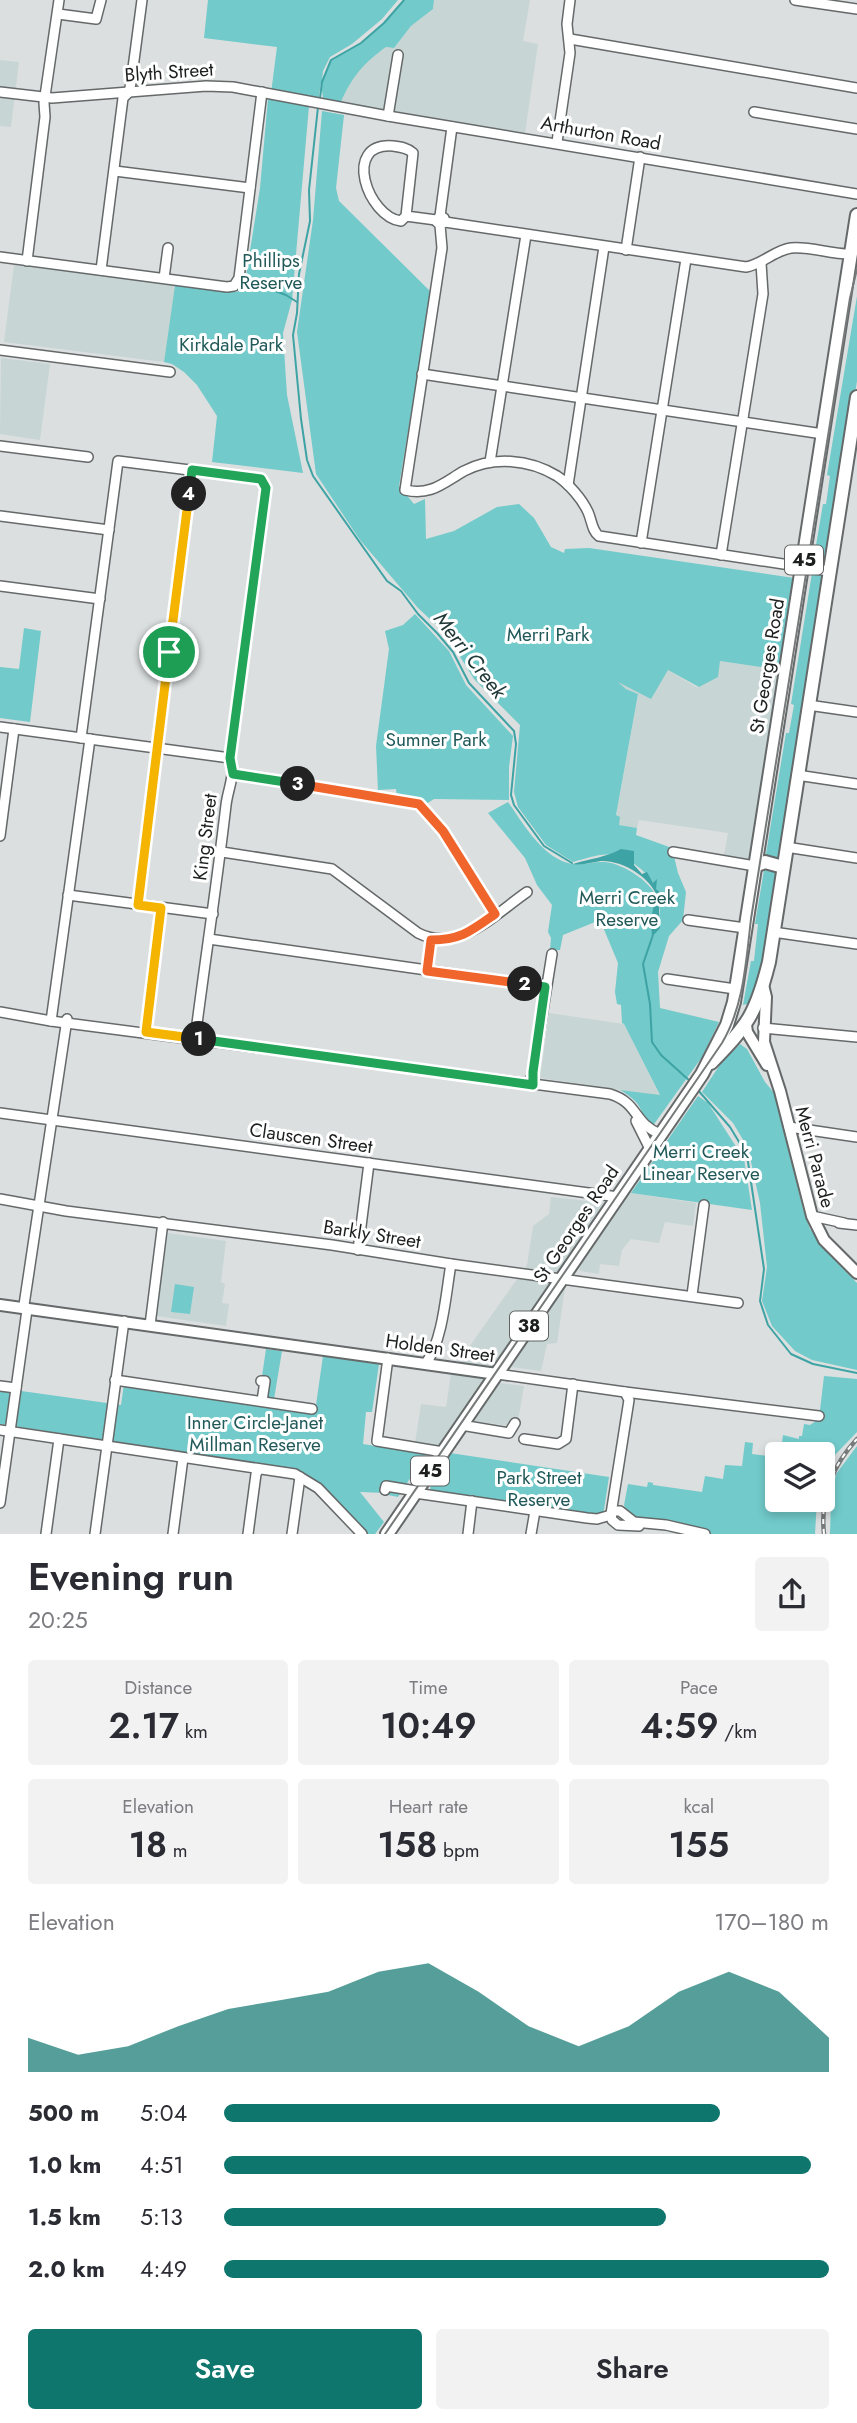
<!DOCTYPE html>
<html lang="en">
<head>
<meta charset="utf-8">
<style>
  body { margin:0; font-family:Jost,sans-serif; background:#f2f2f3; color:#2b2b33; height:100vh; display:flex; flex-direction:column; font-size:26px; white-space:nowrap }
  * { box-sizing:border-box; margin:0 }
  p { font-size:23px; color:#7c7c81 }
  .icon { flex:none; width:38px; height:38px; fill:none; stroke:currentColor; stroke-width:2; stroke-linecap:round; stroke-linejoin:round }
  .map { position:relative; height:1534px; overflow:hidden }
  .side { display:flex; flex-direction:column; background:#fff; flex:1 }
  .side>* { flex:none }
  .tools { position:absolute; left:765px; top:1442px; display:grid; gap:14px }
  .tools a { display:grid; place-items:center; width:70px; height:70px; border-radius:7px; background:#fff; box-shadow:0 4px 10px #0003; font-size:35px }
  .pin { position:absolute; display:grid; place-items:center; width:60px; height:60px; color:#fff; margin:-30px; border:4px solid #fff; border-radius:50%; box-shadow:0 2px 7px #0007 }
  .km { position:absolute; width:35px; height:35px; margin:-18px; border-radius:50%; background:#222; color:#fff; font-size:19px; line-height:35px; text-align:center }
  .round { display:grid; place-items:center; flex:none; width:74px; height:74px; border-radius:7px; background:#f2f2f3 }
  .overview { display:flex; align-items:center; justify-content:space-between; height:119px; padding:0 28px }
  h1 { font-size:38px; font-weight:600; line-height:52px }
  .metrics { display:grid; grid-template-columns:repeat(3,1fr); gap:10px; height:119px; padding:7px 28px }
  .metrics div { display:grid; align-content:center; border-radius:7px; background:#f2f2f3; text-align:center }
  .metrics b { font-size:35px; font-weight:600 }
  .metrics small { font-size:19px; font-weight:400 }
  .metrics p { font-size:19px }
  .chart { height:196px; padding:14px 28px }
  .chart p { display:flex; justify-content:space-between }
  .chart svg { width:100%; height:126px; margin-top:7px; fill:#0f766e; opacity:.7 }
  .button { display:flex; gap:14px; margin-top:auto; padding:14px 28px }
  .button a { flex:1; height:80px; border-radius:7px; background:#0f766e; color:#fff; font-size:28px; font-weight:600; line-height:80px; text-align:center }
  .button a+a { background:#f2f2f3; color:#2b2b33 }
  ul { padding:0 28px; list-style:none; font-size:23px }
  li { display:grid; grid-template-columns:112px 84px 1fr; align-items:center; height:52px }
  li i { height:18px; border-radius:9px; background:#0f766e }
  .map>svg:first-child { display:block }
  .built { fill:#c8d5d5 }
  .green { fill:#72caca }
  .water { fill:#3ea3a4 }
  .lines { fill:none; stroke-linecap:round; stroke-linejoin:round }
  .stream { stroke:#3ea3a4; stroke-width:2 }
  .minor-casing { stroke:#656969; stroke-width:12 }
  .major-casing { stroke:#656969; stroke-width:14 }
  .highway-casing { stroke:#656969; stroke-width:16 }
  .minor { stroke:#fff; stroke-width:9 }
  .major { stroke:#fff; stroke-width:10 }
  .highway { stroke:#fff; stroke-width:12 }
  .tram { stroke:#777a7a; stroke-width:2 }
  .rail-casing { stroke:#777a7a; stroke-width:4.5 }
  .rail { stroke:#fff; stroke-width:2; stroke-dasharray:5; stroke-linecap:butt }
  .split-1-casing { stroke:#fff; stroke-width:14 }
  .split-2-casing { stroke:#fff; stroke-width:14 }
  .split-3-casing { stroke:#fff; stroke-width:14 }
  .split-4-casing { stroke:#fff; stroke-width:14 }
  .split-5-casing { stroke:#fff; stroke-width:14 }
  .split-1 { stroke:#f5b400; stroke-width:9 }
  .split-2 { stroke:#22a559; stroke-width:9 }
  .split-3 { stroke:#f0652b; stroke-width:9 }
  .split-4 { stroke:#22a559; stroke-width:9 }
  .split-5 { stroke:#f5b400; stroke-width:9 }
  .labels { text-anchor:middle; dominant-baseline:central; stroke-width:6; stroke-linejoin:round; paint-order:stroke }
  .shield { fill:#fff; stroke:#616262; stroke-width:2 }
  .shield-label { font-size:18px; font-weight:bold; fill:#1d1e1e }
  .street-label { font-size:19px; fill:#1d1e1e; stroke:#fff }
  .park-label { font-size:19px; fill:#215959; stroke:#fff }
  .water-label { font-size:21px; font-style:italic; fill:#213838; stroke:#fff }
</style>
</head>
<body>
<div class="map">
<svg width="857" height="1534" viewBox="0 0 857 1534">
  <rect width="100%" height="100%" fill="#dbdfdf"/>
  <g class="built">
    <path d="M434,0h96l-7,41 15,3 -13,89 -184,-31 11,-24 11,-13 23,-18 8,1 17,-22 22,-17z"/>
    <path d="M0,60l19,2 -8,65 -11,-1z"/>
    <path d="M14,265l161,20 -11,77 -160,-20z"/>
    <path d="M1,358l49,6 -10,76 -40,-6z"/>
    <path d="M636,651l60,36h3l21,-26 60,9 -30,189 -26,-4 4,-22 -89,-13 -2,8 -19,-3 -2,-9 22,-122 -12,-5 -8,-7z"/>
    <path d="M549,1013l75,11 36,72 -120,-18z"/>
    <path d="M630,1193l66,10 -3,23 -28,-4 -6,21 -28,-4 -9,11 -3,16 -19,-2 -1,10 -19,-3 -2,-4z"/>
    <path d="M551,1197l54,6 -163,243 -27,-3 6,-39 25,3 5,-33 4,-7 72,-102 6,-39 16,-12z"/>
    <path d="M168,1233l58,8 -5,41 4,2 -3,19 7,1 -3,22 -70,-10z"/>
    <path d="M563,1288h2l-8,55 -10,1 -6,27 -30,-4z"/>
    <path d="M499,1383l25,3 -7,41 -44,-6z"/>
  </g>
  <g class="green">
    <path d="M208,0h190l-16,19 -30,25 -22,13 -7,14 -1,10 9,-21 30,-17 23,-20 20,-23h30l-1,9 -22,17 -17,22 -8,-1c-23,17 -33,28 -45,55l-18,-4 -2,-15 -3,18 -47,-8 6,-46 -73,-9z"/>
    <path d="M268,99l41,7 -17,194 -9,33 4,62 16,78 -91,-11 5,-46 -20,-31 -13,-13 -12,-8 -8,-2 11,-77 62,7 9,-16 14,-88z"/>
    <path d="M322,111l22,4 -8,73 3,13 92,91 -32,194 15,18 11,-5 1,40 28,-8 43,-24 22,-3 15,14 17,29 13,6 1,-4 24,-1 205,30 -14,92 -60,-9 -2,16 -19,10 -31,-17 -17,29 -33,-17 8,7 12,5 -22,121 4,2 -1,8 18,3 -1,7 36,13 6,25 8,19 -3,28 -14,16 -11,36 2,36 59,14 -17,35 -50,70 -9,-6c1,-15 -11,-24 -23,-31l40,5 -36,-71 -2,-1 -1,-18 -4,-1 -2,-12 3,-29 -18,-43 -37,15 -3,15 -10,1 1,-13 -3,-6 4,-27 -15,-20 -12,-27 -37,-45 20,-11c15,21 29,47 54,59 16,7 27,0 43,1 17,1 51,22 53,40 2,14 -5,29 -8,42 14,-27 15,-54 -9,-75 -9,-7 -17,-13 -29,-14 -12,-2 -27,4 -39,7l-27,-17 -28,-38 -4,-15 6,-67 -46,-46 -28,-45 -28,-26 -58,-68 -44,-66 -19,-142 16,-112z"/>
    <path d="M857,296v85l-29,184 -15,-2 10,-59h3l4,-28 -3,-1z"/>
    <path d="M812,573l14,3 -46,286 -15,-2 21,-127h3l5,-28 -3,-1z"/>
    <path d="M415,614l34,37 17,34 47,51 -4,31v33l-75,-1 -8,5 -5,-4 -24,-4 -1,-7 -18,1 -2,-44 13,-97 -4,-18 18,-6z"/>
    <path d="M24,628l17,3 -11,91 -30,-4v-51l19,2z"/>
    <path d="M764,870l14,3 -15,98 -12,32 -8,2 8,-44h3l4,-37h-3z"/>
    <path d="M740,1044l7,5 18,33 10,12 28,115 7,20 18,24 29,30v87l-45,-10 -17,-9 -23,-25 -10,-25 5,-34 -7,-64 -12,-55 -15,-25 -31,-31 19,-29z"/>
    <path d="M698,1096l10,7 36,56 8,51 -121,-17z"/>
    <path d="M175,1284l19,3 -4,27 -19,-2z"/>
    <path d="M266,1349l16,2 -8,48 -15,-2z"/>
    <path d="M323,1356l56,8 -7,48h-6l-3,32 63,10 -28,43 -10,-2 -1,-2 -27,-1 24,30 -9,12h-9l-45,-50 -33,-16 -288,-44v-36l121,17 3,-21 191,28z"/>
    <path d="M824,1376l33,3v53l-25,26 -9,20 -1,-24h-45v46h40l-2,34h-106l-42,-11 -34,-6 -6,-5 -3,-7 4,-21 19,3 1,-5 5,1v2l49,7 3,-16 18,3 2,-14 17,1 3,-24 8,1 -1,11 17,2 2,-14 11,1 1,-8 16,4v-3h3l2,-12 6,1 9,-6z"/>
    <path d="M857,1446v88h-27l1,-33 5,-27z"/>
    <path d="M450,1453l159,24 -6,39 -170,-24 -3,-4z"/>
  </g>
  <path class="water" d="M621,849l13,2v14l8,9 5,-2 6,11 4,-4 -1,10 5,4 -2,18 1,17 -8,9 -1,-17 5,-26c-7,-17 -34,-34 -55,-33 -10,1 -18,5 -28,3 18,-6 32,-6 48,-15z"/>
  <g class="lines">
    <g class="stream">
      <path d="M320,98l2,-16 9,-22 30,-17 23,-20 20,-23"/>
      <path d="M318,107l-9,83 1,31 -11,53 -2,39 -4,22 8,84 6,41 6,16 74,105 14,10 17,23 19,19 16,19 16,31 45,48 2,13 -5,51 3,10 30,41 28,17"/>
      <path d="M270,289l16,6 11,7"/>
      <path d="M653,935l-10,29 7,40 2,38 9,13 30,27"/>
      <path d="M697,1089l33,38 17,28 17,114 -4,32 8,24 23,29 22,10 44,9"/>
    </g>
    <g class="minor-casing">
      <g id="minor">
        <path d="M795,0l62,9"/>
        <path d="M58,14l38,5 5,-19"/>
        <path d="M570,39l287,49"/>
        <path d="M0,92l52,6 154,-12 27,1 155,29 469,78"/>
        <path d="M754,112l103,17"/>
        <path d="M388,116l10,-61"/>
        <path d="M557,142l13,-89 -3,-29 3,-24"/>
        <path d="M115,171l135,17"/>
        <path d="M406,216l7,-63c-5,-5 -12,-6 -20,-7 -52,-4 -25,71 8,75l5,-5 30,4"/>
        <path d="M440,216l12,-89"/>
        <path d="M445,222l301,45c17,-3 29,-17 45,-19 20,-2 41,7 61,6"/>
        <path d="M440,225l5,-3 -1,-4 -4,-2 -4,5 4,4 2,23 -37,242c26,6 38,-7 59,-19 29,-15 65,-12 93,5 12,8 25,23 31,36 4,9 4,19 11,24l230,35"/>
        <path d="M626,250l14,-93"/>
        <path d="M0,257l227,30 7,-1 5,-8 23,-186"/>
        <path d="M27,261l18,-144 -1,-14 15,-103"/>
        <path d="M101,270l22,-172 6,-6 2,-9 11,-83"/>
        <path d="M164,278l4,-30"/>
        <path d="M0,350l170,22"/>
        <path d="M422,374l401,60"/>
        <path d="M0,446l88,11"/>
        <path d="M490,462l36,-227"/>
        <path d="M568,485l36,-238"/>
        <path d="M0,516l109,14"/>
        <path d="M641,543l45,-284"/>
        <path d="M721,555l42,-261 -2,-31"/>
        <path d="M0,586l100,13"/>
        <path d="M808,705l49,7"/>
        <path d="M0,727l230,31"/>
        <path d="M81,738l37,-277 143,18 5,9 -36,270c6,17 -2,30 -4,47 -9,78 -21,156 -31,234"/>
        <path d="M233,774l186,30 24,27 52,83"/>
        <path d="M797,775l60,9"/>
        <path d="M0,836l14,-107"/>
        <path d="M786,847l71,11"/>
        <path d="M222,852l110,17 86,64c41,21 77,-19 109,-41"/>
        <path d="M673,852l82,14"/>
        <path d="M68,895l145,19"/>
        <path d="M138,905l54,-435"/>
        <path d="M688,920l57,8"/>
        <path d="M773,932l84,12"/>
        <path d="M209,939l337,48"/>
        <path d="M427,971l4,-31"/>
        <path d="M667,979l68,10"/>
        <path d="M0,1012l51,9 559,73c29,9 23,29 50,40"/>
        <path d="M51,1021l39,-282"/>
        <path d="M763,1028l94,9"/>
        <path d="M146,1032l15,-124"/>
        <path d="M529,1085l4,-13 19,-118"/>
        <path d="M0,1113l618,84"/>
        <path d="M636,1121l14,28"/>
        <path d="M789,1127l68,10"/>
        <path d="M0,1199l66,12 266,34 119,19 287,39"/>
        <path d="M812,1216l32,7"/>
        <path d="M839,1223l18,2"/>
        <path d="M358,1250l11,-87"/>
        <path d="M692,1295l12,-90"/>
        <path d="M24,1305l43,-286"/>
        <path d="M150,1325l13,-103"/>
        <path d="M388,1358l-11,83 66,11"/>
        <path d="M426,1363c17,-22 20,-71 25,-99"/>
        <path d="M497,1374l128,18 194,24"/>
        <path d="M115,1380l197,29"/>
        <path d="M261,1381h4l-3,20"/>
        <path d="M0,1386l16,2"/>
        <path d="M461,1425l48,8 6,-10"/>
        <path d="M0,1430l295,44 23,14 44,46"/>
        <path d="M524,1439l34,5 8,-5 7,-55"/>
        <path d="M385,1490l1,-4 30,5"/>
        <path d="M415,1493l172,25 10,1 14,-4"/>
        <path d="M0,1503l27,-193"/>
        <path d="M611,1514l18,-114 -4,-8"/>
        <path d="M611,1514l3,-3h6l14,11 32,3 39,9"/>
        <path d="M611,1514l1,6 6,5 21,1"/>
        <path d="M46,1534l13,-95"/>
        <path d="M95,1534l29,-213"/>
        <path d="M173,1534l10,-76"/>
        <path d="M248,1534l8,-60 3,-5"/>
        <path d="M292,1534l8,-57"/>
        <path d="M468,1534l4,-33"/>
        <path d="M531,1534l4,-23"/>
      </g>
    </g>
    <g class="major-casing">
      <g id="major">
        <path d="M763,985l3,12 -2,45 16,49 32,125 12,24 33,33"/>
        <path d="M746,1025l1,7 20,33"/>
        <path d="M0,1305l497,69"/>
      </g>
    </g>
    <g class="highway-casing">
      <g id="highway">
        <path d="M755,866l10,-4 18,5"/>
        <path d="M711,1063c37,-38 45,-49 58,-101l88,-565"/>
        <path d="M387,1534l315,-460 25,-49 7,-23 123,-787"/>
      </g>
    </g>
    <use href="#minor" class="minor"/>
    <use href="#major" class="major"/>
    <use href="#highway" class="highway"/>
    <path class="tram" d="M385,1534l337,-491c22,-37 24,-82 29,-124l99,-621 7,-29"/>
    <g class="rail-casing">
      <path id="rail" d="M824,1534c-4,-37 8,-68 33,-95"/>
    </g>
    <use href="#rail" class="rail"/>
  </g>
  <g class="lines">
    <g class="split-1-casing">
      <path id="split-1" d="M169,652l-31,253 23,3 -15,124 53,7"/>
    </g>
    <g class="split-2-casing">
      <path id="split-2" d="M199,1039l334,46v-13l12,-85 -20,-3"/>
    </g>
    <g class="split-3-casing">
      <path id="split-3" d="M298,784l121,20 24,27 52,83c-24,17 -34,26 -64,26l-4,31 98,13"/>
    </g>
    <g class="split-4-casing">
      <path id="split-4" d="M189,494l3,-24 69,9 5,9 -36,270 3,16 65,10"/>
    </g>
    <g class="split-5-casing">
      <path id="split-5" d="M169,652l20,-158"/>
    </g>
    <use href="#split-1" class="split-1"/>
    <use href="#split-2" class="split-2"/>
    <use href="#split-3" class="split-3"/>
    <use href="#split-4" class="split-4"/>
    <use href="#split-5" class="split-5"/>
  </g>
  <g class="labels">
    <g class="shield">
      <rect x="785" y="545.5" width="38" height="29" rx="5"/>
      <rect x="510" y="1311.5" width="38" height="29" rx="5"/>
      <rect x="411" y="1456.5" width="38" height="29" rx="5"/>
    </g>
    <g class="shield-label">
      <text x="804" y="560">45</text>
      <text x="529" y="1326">38</text>
      <text x="430" y="1471">45</text>
    </g>
    <g class="street-label">
      <text transform="translate(169 72) rotate(-4)">Blyth Street</text>
      <text transform="translate(601 133) rotate(10)">Arthurton Road</text>
      <text transform="translate(767 666) rotate(-81)">St Georges Road</text>
      <text transform="translate(205 837) rotate(-83)">King Street</text>
      <text transform="translate(311 1138) rotate(8)">Clauscen Street</text>
      <text transform="translate(815 1157) rotate(75)">Merri Parade</text>
      <text transform="translate(576 1224) rotate(-56)">St Georges Road</text>
      <text transform="translate(372 1234) rotate(9)">Barkly Street</text>
      <text transform="translate(440 1348) rotate(8)">Holden Street</text>
    </g>
    <g class="park-label">
      <text x="271" y="260">Phillips<tspan x="271" dy="22">Reserve</tspan></text>
      <text x="231" y="344">Kirkdale Park</text>
      <text x="548" y="634">Merri Park</text>
      <text x="436" y="739">Sumner Park</text>
      <text x="627" y="897">Merri Creek<tspan x="627" dy="22">Reserve</tspan></text>
      <text x="701" y="1151">Merri Creek<tspan x="701" dy="22">Linear Reserve</tspan></text>
      <text x="255" y="1422">Inner Circle-Janet<tspan x="255" dy="22">Millman Reserve</tspan></text>
      <text x="539" y="1477">Park Street<tspan x="539" dy="22">Reserve</tspan></text>
    </g>
    <g class="water-label">
      <text transform="translate(470 655) rotate(52)">Merri Creek</text>
    </g>
  </g>
</svg>
<div class="tools">
<a><svg class="icon" aria-label="layers" viewBox="0 0 24 24"><path d="M12 4l9 5-9 5-9-5zM3 14l9 5 9-5"/></svg></a>
</div>
<div class="pin" style="left:169px;top:652px;background:#1e9e55"><svg class="icon" aria-label="arrive" viewBox="0 0 24 24"><path d="M6 21V4h12l-3 4 3 4H6"/></svg></div>
<b class="km" style="left:199px;top:1039px">1</b>
<b class="km" style="left:525px;top:984px">2</b>
<b class="km" style="left:298px;top:784px">3</b>
<b class="km" style="left:189px;top:494px">4</b>
</div>
<section class="side">
<div class="overview"><div><h1>Evening run</h1><p>20:25</p></div><a class="round"><svg class="icon" aria-label="share" viewBox="0 0 24 24"><path d="M12 15V3M7 8l5-5 5 5M5 13v7h14v-7"/></svg></a></div>
<div class="metrics">
<div><p>Distance</p><b>2.17<small> km</small></b></div>
<div><p>Time</p><b>10:49</b></div>
<div><p>Pace</p><b>4:59<small> /km</small></b></div>
</div>
<div class="metrics">
<div><p>Elevation</p><b>18<small> m</small></b></div>
<div><p>Heart rate</p><b>158<small> bpm</small></b></div>
<div><p>kcal</p><b>155</b></div>
</div>
<div class="chart"><p><span>Elevation</span>170–180 m</p>
<svg viewBox="0 0 160 44" preserveAspectRatio="none"><path d="M0 44V32L10 38L20 35L30 28L40 22L50 19L60 16L70 9L80 6L90 16L100 28L110 35L120 28L130 16L140 9L150 16L160 32V44z"/></svg>
</div>
<ul>
<li><b>500 m</b>5:04<i style="width:82%"></i></li>
<li><b>1.0 km</b>4:51<i style="width:97%"></i></li>
<li><b>1.5 km</b>5:13<i style="width:73%"></i></li>
<li><b>2.0 km</b>4:49<i style="width:100%"></i></li>
</ul>
<div class="button"><a>Save</a><a>Share</a></div>
</section>
</body>
</html>
